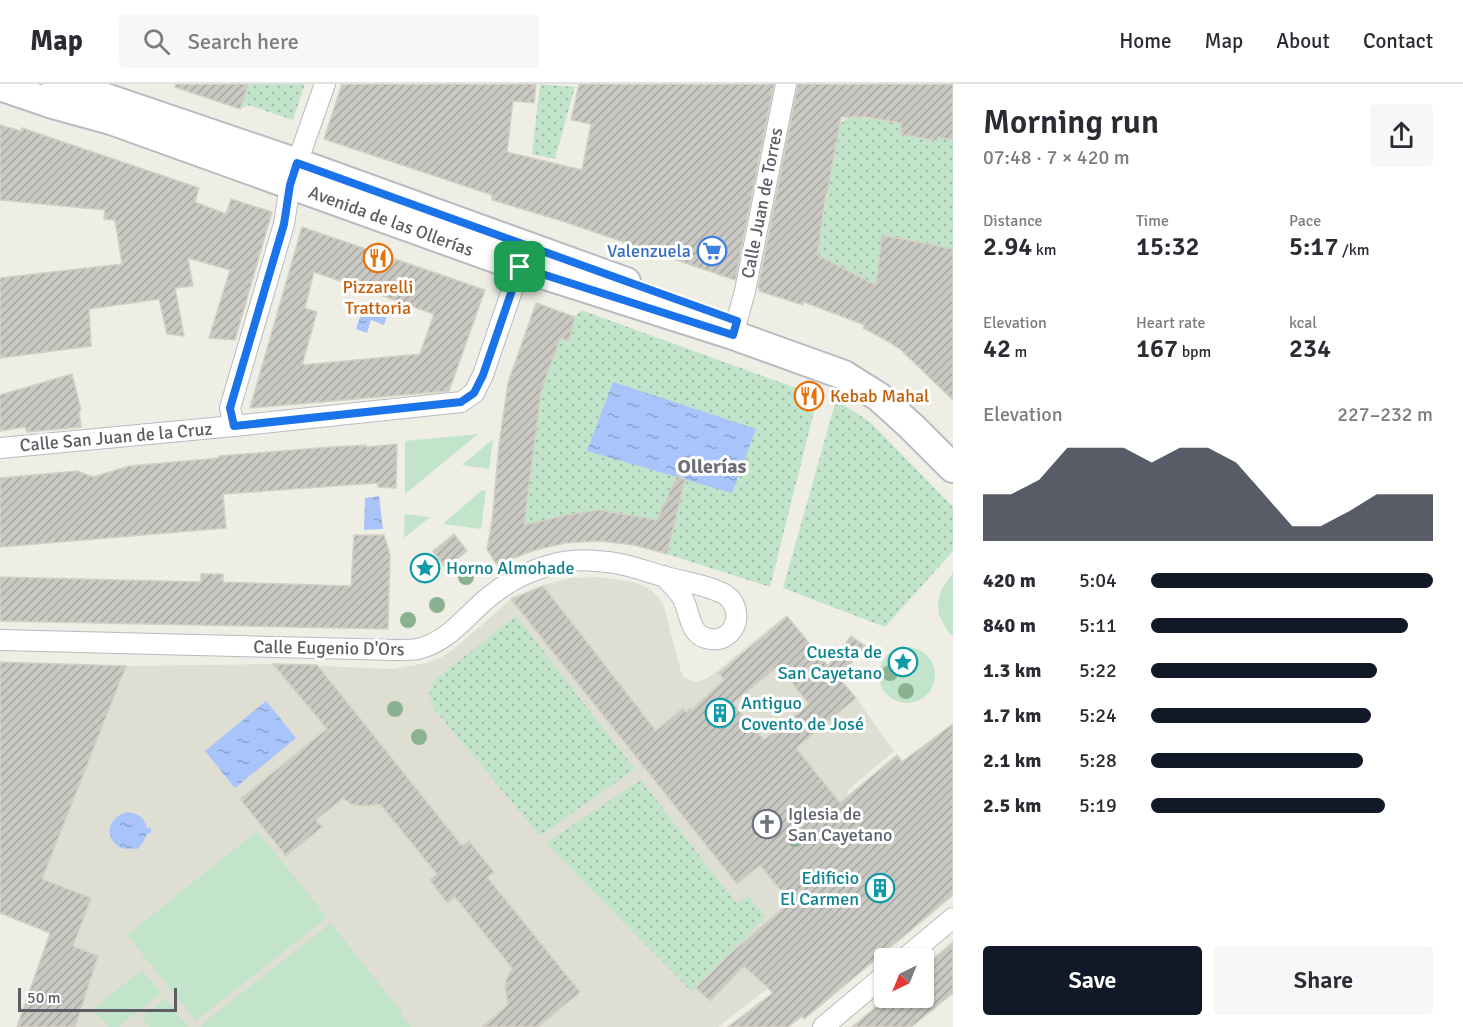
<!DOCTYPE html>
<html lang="en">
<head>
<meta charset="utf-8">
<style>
  body { margin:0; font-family:Signika,sans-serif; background:#f7f7f7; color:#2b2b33; height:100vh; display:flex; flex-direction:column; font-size:22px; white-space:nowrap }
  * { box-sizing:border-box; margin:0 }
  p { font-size:20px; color:#7c7c81 }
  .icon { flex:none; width:33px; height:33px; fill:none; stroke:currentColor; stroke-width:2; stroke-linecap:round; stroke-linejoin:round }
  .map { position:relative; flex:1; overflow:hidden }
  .panel { display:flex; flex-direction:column; background:#fff; width:510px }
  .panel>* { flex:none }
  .needle { width:39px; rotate:223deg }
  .buttons { position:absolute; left:874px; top:864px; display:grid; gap:12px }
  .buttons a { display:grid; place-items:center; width:60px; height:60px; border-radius:6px; background:#fff; box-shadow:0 2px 4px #0004; font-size:30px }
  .scale { position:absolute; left:18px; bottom:15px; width:159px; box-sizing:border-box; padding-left:6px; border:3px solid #5c5e64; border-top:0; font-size:16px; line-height:21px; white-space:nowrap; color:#5c5e64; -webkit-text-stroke:4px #fff; paint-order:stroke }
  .pin { position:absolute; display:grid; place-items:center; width:51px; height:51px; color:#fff; margin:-26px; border-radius:12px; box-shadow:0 3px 9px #0006 }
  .round { display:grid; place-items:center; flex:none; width:63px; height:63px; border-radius:6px; background:#f7f7f7 }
  .head { display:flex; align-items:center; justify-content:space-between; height:102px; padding:0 30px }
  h1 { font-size:33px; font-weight:600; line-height:45px }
  .stats { display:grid; grid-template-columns:repeat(3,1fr); gap:9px; height:102px; padding:6px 30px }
  .stats div { display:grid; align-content:center }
  .stats b { font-size:26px; font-weight:600 }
  .stats small { font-size:16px; font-weight:400 }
  .stats p { font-size:16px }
  .chart { height:168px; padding:12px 30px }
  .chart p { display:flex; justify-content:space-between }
  .chart svg { width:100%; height:108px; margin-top:6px; fill:#111827; opacity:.7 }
  .cta { display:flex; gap:12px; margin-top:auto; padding:12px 30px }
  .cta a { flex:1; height:69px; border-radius:6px; background:#111827; color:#fff; font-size:24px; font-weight:600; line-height:69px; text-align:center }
  .cta a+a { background:#f7f7f7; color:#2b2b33 }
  ul { padding:0 30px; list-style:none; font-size:20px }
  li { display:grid; grid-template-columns:96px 72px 1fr; align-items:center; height:45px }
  li i { height:15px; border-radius:8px; background:#111827 }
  header { display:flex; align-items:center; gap:36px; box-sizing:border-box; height:84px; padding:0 30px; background:#fff; border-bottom:2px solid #e1e1e2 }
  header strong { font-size:28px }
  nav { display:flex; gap:33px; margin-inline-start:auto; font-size:21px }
  .search { width:420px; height:54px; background:#f7f7f7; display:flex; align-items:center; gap:15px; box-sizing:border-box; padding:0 21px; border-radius:6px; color:#7c7c81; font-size:22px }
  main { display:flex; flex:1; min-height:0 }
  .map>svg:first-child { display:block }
  .education { fill:#deded3 }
  .grass { fill:#c2e4ca }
  .park { fill:url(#park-dots) }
  .water { fill:url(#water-ripples) }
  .building { fill:url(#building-hatch); stroke:#d3d1c3; stroke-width:1.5; fill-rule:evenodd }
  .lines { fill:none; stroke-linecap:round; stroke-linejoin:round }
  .minor-casing { stroke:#b9bac0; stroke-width:22 }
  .secondary-casing { stroke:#babbc2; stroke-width:32 }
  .minor { stroke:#fff; stroke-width:20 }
  .secondary { stroke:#fff; stroke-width:28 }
  .tree { fill:#8ab290 }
  .route-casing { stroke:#fff; stroke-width:12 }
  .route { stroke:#1a73e8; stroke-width:8 }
  .labels { text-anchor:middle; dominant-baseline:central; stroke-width:6; stroke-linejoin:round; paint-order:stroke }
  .street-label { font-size:18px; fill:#5c5e64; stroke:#fff }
  .shop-label { font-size:18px; fill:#366cbe; stroke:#fff; text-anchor:end }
  .food-label { font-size:18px; fill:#c56008; stroke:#fff }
  .culture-label { font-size:18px; fill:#0d838f; stroke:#fff; text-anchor:start }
  .worship-label { font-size:18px; fill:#5b616d; stroke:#fff; text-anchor:start }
  .neighbourhood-label { font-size:20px; font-weight:bold; fill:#6d7076; stroke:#fff }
</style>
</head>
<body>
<header>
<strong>Map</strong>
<div class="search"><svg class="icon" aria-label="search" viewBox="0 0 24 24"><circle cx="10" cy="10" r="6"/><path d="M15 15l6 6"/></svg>Search here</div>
<nav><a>Home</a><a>Map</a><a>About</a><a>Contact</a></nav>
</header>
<main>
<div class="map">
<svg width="953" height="943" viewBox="0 0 953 943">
  <defs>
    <pattern id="park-dots" width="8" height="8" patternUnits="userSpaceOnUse" patternTransform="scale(1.5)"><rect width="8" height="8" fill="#c2e4ca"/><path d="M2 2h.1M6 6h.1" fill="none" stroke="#a1bca8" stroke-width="1.8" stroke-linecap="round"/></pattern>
    <pattern id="water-ripples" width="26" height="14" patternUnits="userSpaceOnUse" patternTransform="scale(1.5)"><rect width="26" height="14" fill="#a8c4fb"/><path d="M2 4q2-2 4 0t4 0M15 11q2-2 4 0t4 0" fill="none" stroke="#8ca2cf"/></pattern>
    <pattern id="building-hatch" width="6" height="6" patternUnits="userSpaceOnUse" patternTransform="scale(1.5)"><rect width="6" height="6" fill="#cac8c2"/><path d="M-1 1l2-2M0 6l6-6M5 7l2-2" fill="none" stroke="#a7a6a1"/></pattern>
  </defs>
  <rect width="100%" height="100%" fill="#eeeee5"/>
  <path class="education" d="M599,493l33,5 10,3 9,5 8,8 5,9 17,65 3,5 11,5 5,-1 8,-3 76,-61 1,1 2,-2 41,49 23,-29 14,10 -26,32 17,20 38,53 -46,39 -1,7 4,6 -36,78 -84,73 36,35 -49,38h-643l23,-71 -24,-10 1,-5 16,-43 -49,-19 84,-213 147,-2 120,5 34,-6 15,-6 11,-7 58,-51 32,-14 27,-7z"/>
  <g class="grass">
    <path d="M478,350l-73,60v-53z"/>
    <path d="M493,355l-4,30 -27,-4z"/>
    <path d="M482,406l4,1 -5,38 -38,-5z"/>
    <path d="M405,430l25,3 -26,21z"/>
    <path d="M953,489v63l-5,-4 -9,-17 -1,-12 3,-13z"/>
    <circle cx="907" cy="591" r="28"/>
    <path d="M257,747l70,86 -131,104 -69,-86z"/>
    <path d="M331,839l71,90 -1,1 10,13h-208l-2,-2z"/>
    <path d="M142,886l19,23 -43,34h-10l-15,-18z"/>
    <path d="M165,915l23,28h-38l-8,-9z"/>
  </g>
  <g class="park">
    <path d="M248,0h57l-12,36 -45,-15 -8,4z"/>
    <path d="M540,0l35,3 -20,72 -23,-5z"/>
    <path d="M848,33l28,2 25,5v10l36,7 1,-4 15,3v109l-71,-14 -6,50 -59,-30 22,-130z"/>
    <path d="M581,226l237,86 -48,191 -103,-33 13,-54 -23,20 -58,-10 -32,5 -28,7 -17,7 12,-81 7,-56 19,-54 9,3 6,-24z"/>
    <path d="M836,316l34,22 83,85v44l-68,76 -102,-39z"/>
    <path d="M516,532l119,153 -95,67 -105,-126 -6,-16 5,-14z"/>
    <path d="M641,696l96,124 11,-8 18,21 -74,75 -146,-149z"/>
  </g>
  <g class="water">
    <path d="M365,218l24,8 -5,15 -13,-5 -4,13 -11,-4z"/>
    <path d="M613,298l143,47 -24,64 -145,-42z"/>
    <path d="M379,412l4,33 -19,1 1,-32z"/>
    <path d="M266,617l30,37 -61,50 -30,-37z"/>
    <path d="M127,728c11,1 17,5 20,16h4v5l-4,1 -5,10 -5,5c-7,-2 -13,2 -19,-3 -16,-12 -7,-30 9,-34z"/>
  </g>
  <g class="building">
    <path d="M176,0h72l-8,25 -65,-22z"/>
    <path d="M342,0h194l-2,19 -21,-2 -6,51 75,18 9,-46 -20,-4 8,-36h195l-39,196 -173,-59 -70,-21v-5l-168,-56z"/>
    <path d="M798,0h155v56l-15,-3 -1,4 -36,-7v-11l-35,-6h-25l-14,77h-1l-9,61 59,30 6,-50 71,14v151l-52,-50 -12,-8 -26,-14 2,-3 -61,-23 -1,3 -44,-14 1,-2 -2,-1z"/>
    <path d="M0,41l21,6 1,-3 177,60 -4,14 31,12 5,-15 41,13 -37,128 -26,-2 21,-68 -42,-12 5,28 -18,2 9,48 -17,-2 -8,-35 -70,10 2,37 -91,12v-80l122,-14 -7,-44 -11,-1 1,-9 -105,-10z"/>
    <path d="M302,143l183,63 -36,101 -199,17zM314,188l120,42 -14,40 -118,11 15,-53 -12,-4z"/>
    <path d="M536,219l39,14 -6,24 -9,-3 -19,54 -17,133 43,-10 32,-5 58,10 20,-44 8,3 -18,75 -33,-9 -34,-4 -35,2 -33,8 -35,14 -10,-16 5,-28 7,-76 9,-62z"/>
    <path d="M72,290l9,36 -2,1 2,16 -54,5 -2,-5 -25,4v-36z"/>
    <path d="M397,360l-1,44 -18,-1 -1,-4 -154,11 3,34 -226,19v-69l77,-7 16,6 36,-11 90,-8v-2l111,-9 36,-2v2z"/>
    <path d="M454,450l13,17 -21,17 -13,-17z"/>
    <path d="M354,451h30l6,20 -2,74 -388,-8v-44l201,5v-8h22v8l128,4z"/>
    <path d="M543,502l113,145 27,-23 3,4 4,-4 1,2 33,-30 -5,-7 68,-57 41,50 23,-30 14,10 -26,32 17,20 -60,50 44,55 57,-48 5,7 51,-38v171l-149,124 -2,-3 -14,11h-60l45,-34 -29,-27 -34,35 -14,-13 34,-34 60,-52 -30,-37 -23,19 -226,-285zM778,582l31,38 -45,36 -31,-37z"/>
    <path d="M0,578l126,4 -84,213 49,19 -18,48 25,10 -23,71h-58l33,-94 -50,-20z"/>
    <path d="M273,580l44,1 145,181 7,-5 25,31 -7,5 93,115 -42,35h-56l26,-22 -3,-19 2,-8 5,-10 -57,-71 -8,6 -17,-23 7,-6 -57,-70 -17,2 -12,-2 -8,-6 -27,22 6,7 -36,29 -46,-57 87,-70z"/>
    <path d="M953,858v51l-42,34h-59l35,-29h37v-31z"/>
  </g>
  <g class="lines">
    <g class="minor-casing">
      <g id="minor">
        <path d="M297,79l28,-79"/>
        <path d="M733,251l12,-44 41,-207"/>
        <path d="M234,342l227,-24 13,-9 9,-18 37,-108"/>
        <path d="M0,364l234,-22 -4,-18 54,-184 6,-39"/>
        <path d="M0,556l396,10c7,0 15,0 22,-1 33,-8 50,-37 76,-56 15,-12 34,-21 53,-27 16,-5 32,-7 49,-5 25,1 43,8 66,15 18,5 36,7 53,14 4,2 9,3 12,6 12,10 13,29 0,39 -5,4 -10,5 -17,4 -22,-3 -19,-27 -28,-42 -5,-8 -12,-14 -18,-21"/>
        <path d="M905,874l48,-40"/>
        <path d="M823,943l62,-52"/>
      </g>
    </g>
    <g class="secondary-casing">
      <g id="secondary">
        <path d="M56,0l44,12 197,67 329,119"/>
        <path d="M0,2l53,18 58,16 409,147 213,68 111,40 35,22 33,30 41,41"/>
      </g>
    </g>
    <use href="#minor" class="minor"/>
    <use href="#secondary" class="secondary"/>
  </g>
  <g class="tree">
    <circle cx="466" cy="493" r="8"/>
    <circle cx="437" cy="521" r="8"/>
    <circle cx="408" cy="536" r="8"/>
    <circle cx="890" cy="589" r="8"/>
    <circle cx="906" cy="607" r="8"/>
    <circle cx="395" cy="625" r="8"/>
    <circle cx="419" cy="653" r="8"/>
    <circle cx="795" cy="755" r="8"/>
  </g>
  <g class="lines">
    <g class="route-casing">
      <path id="route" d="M297,79l440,158 -4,14 -213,-68 -37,108 -9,18 -13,9 -227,24 -4,-18 54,-184 6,-39z"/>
    </g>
    <use href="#route" class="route"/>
  </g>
  <defs>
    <g id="supermarket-ring" transform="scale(1.5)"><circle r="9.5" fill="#fff" stroke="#3f7fe0" stroke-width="1.5"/><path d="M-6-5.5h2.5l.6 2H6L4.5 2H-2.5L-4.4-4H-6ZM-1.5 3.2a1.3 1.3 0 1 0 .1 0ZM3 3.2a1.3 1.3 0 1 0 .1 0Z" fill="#3f7fe0"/></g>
    <g id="restaurant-ring" transform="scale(1.5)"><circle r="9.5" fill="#fff" stroke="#e8710a" stroke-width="1.5"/><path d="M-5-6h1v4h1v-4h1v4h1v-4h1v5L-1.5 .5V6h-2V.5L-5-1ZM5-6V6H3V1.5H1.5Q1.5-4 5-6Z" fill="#e8710a"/></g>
    <g id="sight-ring" transform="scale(1.5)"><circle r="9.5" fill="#fff" stroke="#0f9aa8" stroke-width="1.5"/><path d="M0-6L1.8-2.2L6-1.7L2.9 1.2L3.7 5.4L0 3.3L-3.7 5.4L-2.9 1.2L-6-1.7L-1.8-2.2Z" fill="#0f9aa8"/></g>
    <g id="building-ring" transform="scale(1.5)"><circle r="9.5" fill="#fff" stroke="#0f9aa8" stroke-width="1.5"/><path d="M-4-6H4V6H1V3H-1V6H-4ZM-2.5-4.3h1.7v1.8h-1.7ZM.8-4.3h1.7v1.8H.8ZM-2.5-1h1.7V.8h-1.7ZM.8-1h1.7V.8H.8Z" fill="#0f9aa8"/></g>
    <g id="church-ring" transform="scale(1.5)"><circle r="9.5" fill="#fff" stroke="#6b7280" stroke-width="1.5"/><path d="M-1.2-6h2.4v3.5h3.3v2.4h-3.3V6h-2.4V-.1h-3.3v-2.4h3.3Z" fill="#6b7280"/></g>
  </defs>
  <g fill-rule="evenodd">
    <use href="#supermarket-ring" x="712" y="167"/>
    <use href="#restaurant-ring" x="378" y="174"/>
    <use href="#restaurant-ring" x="809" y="312"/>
    <use href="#sight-ring" x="425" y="484"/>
    <use href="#sight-ring" x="903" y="578"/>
    <use href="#building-ring" x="720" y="629"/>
    <use href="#church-ring" x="767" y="740"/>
    <use href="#building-ring" x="880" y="804"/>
  </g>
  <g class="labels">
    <g class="street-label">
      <text transform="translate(762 119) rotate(-79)">Calle Juan de Torres</text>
      <text transform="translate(391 137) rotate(20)">Avenida de las Ollerías</text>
      <text transform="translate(116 353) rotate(-5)">Calle San Juan de la Cruz</text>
      <text transform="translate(329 564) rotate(1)">Calle Eugenio D'Ors</text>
    </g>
    <g class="shop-label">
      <text x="691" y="167">Valenzuela</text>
    </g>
    <g class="food-label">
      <text x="378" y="203">Pizzarelli<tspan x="378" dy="21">Trattoria</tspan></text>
      <text x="830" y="312" text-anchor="start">Kebab Mahal</text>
    </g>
    <g class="culture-label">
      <text x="446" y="484">Horno Almohade</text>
      <text x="882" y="568" text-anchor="end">Cuesta de<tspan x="882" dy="21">San Cayetano</tspan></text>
      <text x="741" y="619">Antiguo<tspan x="741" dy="21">Covento de José</tspan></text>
      <text x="859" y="794" text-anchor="end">Edificio<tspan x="859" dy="21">El Carmen</tspan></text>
    </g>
    <g class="worship-label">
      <text x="788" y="730">Iglesia de<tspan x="788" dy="21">San Cayetano</tspan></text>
    </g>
    <g class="neighbourhood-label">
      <text x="712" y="382">Ollerías</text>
    </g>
  </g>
</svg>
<div class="buttons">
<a><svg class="needle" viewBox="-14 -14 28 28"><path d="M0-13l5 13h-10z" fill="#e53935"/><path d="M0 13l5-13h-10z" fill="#7c7c81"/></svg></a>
</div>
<div class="scale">50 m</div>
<div class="pin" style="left:520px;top:183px;background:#1e9e55"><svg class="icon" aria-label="arrive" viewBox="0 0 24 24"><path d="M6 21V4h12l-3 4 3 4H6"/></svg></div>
</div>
<section class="panel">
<div class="head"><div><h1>Morning run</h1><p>07:48 · 7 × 420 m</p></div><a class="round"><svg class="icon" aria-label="share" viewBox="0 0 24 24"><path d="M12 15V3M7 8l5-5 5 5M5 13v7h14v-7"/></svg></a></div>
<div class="stats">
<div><p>Distance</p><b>2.94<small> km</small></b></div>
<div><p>Time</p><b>15:32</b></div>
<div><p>Pace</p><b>5:17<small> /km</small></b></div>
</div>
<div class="stats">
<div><p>Elevation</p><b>42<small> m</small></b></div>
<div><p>Heart rate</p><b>167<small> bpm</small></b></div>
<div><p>kcal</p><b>234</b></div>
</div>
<div class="chart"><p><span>Elevation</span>227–232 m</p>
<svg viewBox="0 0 160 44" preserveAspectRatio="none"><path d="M0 44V25L10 25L20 19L30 6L40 6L50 6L60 12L70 6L80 6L90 12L100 25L110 38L120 38L130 32L140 25L150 25L160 25V44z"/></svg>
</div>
<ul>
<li><b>420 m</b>5:04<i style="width:100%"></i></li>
<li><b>840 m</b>5:11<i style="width:91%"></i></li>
<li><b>1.3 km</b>5:22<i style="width:80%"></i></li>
<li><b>1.7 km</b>5:24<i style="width:78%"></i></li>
<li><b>2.1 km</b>5:28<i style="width:75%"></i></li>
<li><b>2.5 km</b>5:19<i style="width:83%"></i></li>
</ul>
<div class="cta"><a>Save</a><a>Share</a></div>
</section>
</main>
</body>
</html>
